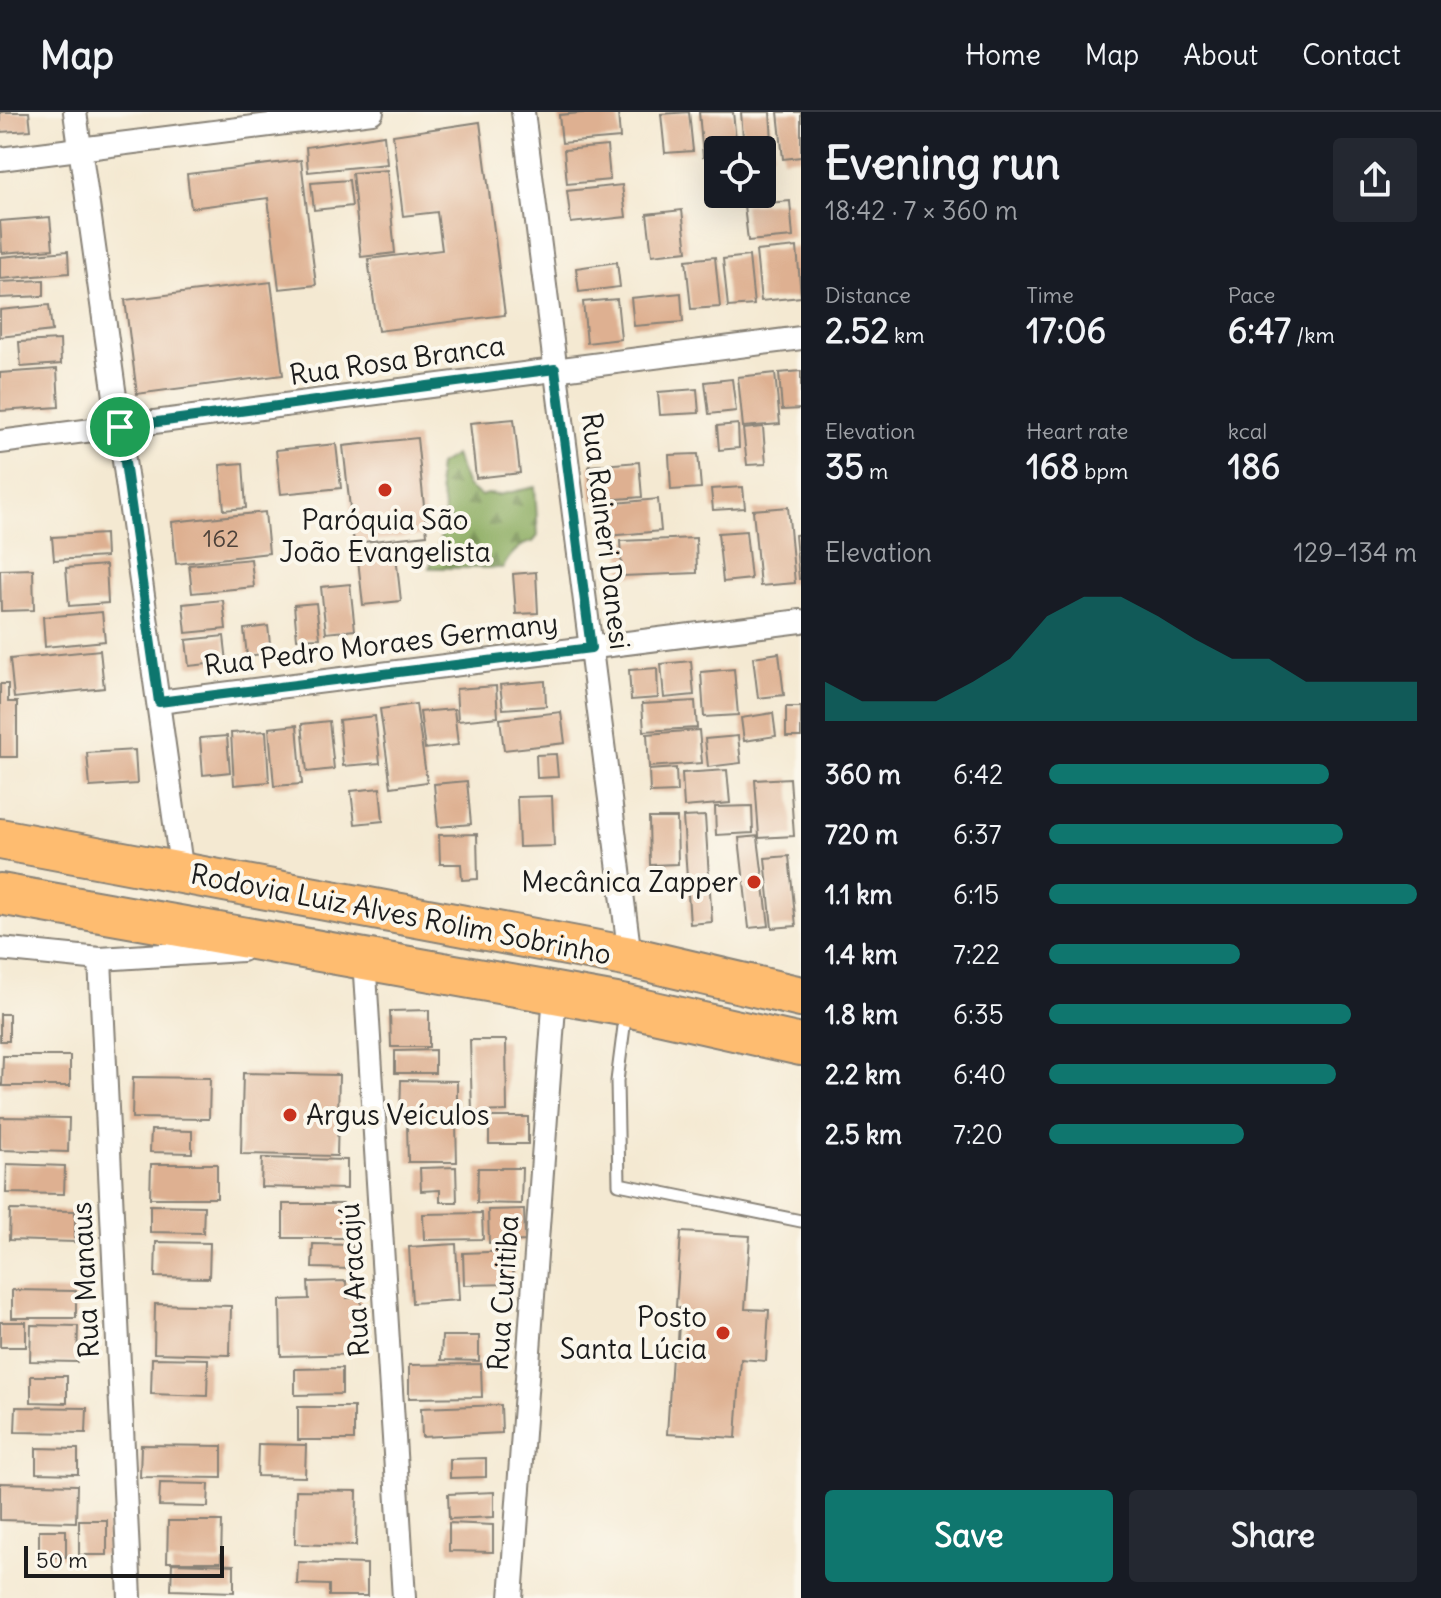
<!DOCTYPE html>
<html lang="en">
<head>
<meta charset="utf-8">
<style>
  body { margin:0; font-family:Delius,sans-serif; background:#242831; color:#f1f3f6; height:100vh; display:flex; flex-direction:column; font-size:30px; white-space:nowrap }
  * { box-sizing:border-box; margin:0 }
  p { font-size:26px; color:#9ea1a6 }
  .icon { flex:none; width:44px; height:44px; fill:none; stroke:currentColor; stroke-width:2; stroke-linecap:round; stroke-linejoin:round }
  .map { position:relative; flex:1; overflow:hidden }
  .sheet { display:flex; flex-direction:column; background:#171b24; width:640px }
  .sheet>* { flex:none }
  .buttons { position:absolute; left:704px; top:24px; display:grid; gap:16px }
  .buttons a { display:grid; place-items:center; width:72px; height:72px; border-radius:8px; background:#171b24; box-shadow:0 8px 32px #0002; font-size:40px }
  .scale { position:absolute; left:24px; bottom:20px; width:200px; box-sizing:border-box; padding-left:8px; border:4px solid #1c1c1c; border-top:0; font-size:22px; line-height:28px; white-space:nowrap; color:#1c1c1c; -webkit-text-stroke:6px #fbf7ec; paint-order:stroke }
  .pin { position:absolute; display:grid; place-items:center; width:68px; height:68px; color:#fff; margin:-34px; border:4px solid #fff; border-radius:50%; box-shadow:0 2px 8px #0007 }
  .round { display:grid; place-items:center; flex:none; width:84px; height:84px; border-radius:8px; background:#242831 }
  .summary { display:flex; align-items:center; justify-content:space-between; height:136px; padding:0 24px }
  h1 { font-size:44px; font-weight:700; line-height:60px }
  .figures { display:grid; grid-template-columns:repeat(3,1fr); gap:12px; height:136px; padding:8px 24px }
  .figures div { display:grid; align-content:center }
  .figures b { font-size:34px; font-weight:700 }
  .figures small { font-size:22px; font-weight:400 }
  .figures p { font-size:22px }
  .chart { height:224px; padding:16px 24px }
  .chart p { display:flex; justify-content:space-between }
  .chart svg { width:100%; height:144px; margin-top:8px; fill:#0f766e; opacity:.7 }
  .button { display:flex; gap:16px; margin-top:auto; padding:16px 24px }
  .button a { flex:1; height:92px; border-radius:8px; background:#0f766e; color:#fff; font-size:32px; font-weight:700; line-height:92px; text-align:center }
  .button a+a { background:#242831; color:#f1f3f6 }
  ul { padding:0 24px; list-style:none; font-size:26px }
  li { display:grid; grid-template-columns:128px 96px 1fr; align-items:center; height:60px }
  li i { height:20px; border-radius:10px; background:#0f766e }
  header { display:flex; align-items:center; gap:48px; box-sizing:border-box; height:112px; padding:0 40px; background:#171b24; border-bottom:2px solid #363941 }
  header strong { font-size:38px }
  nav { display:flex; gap:44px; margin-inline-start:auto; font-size:28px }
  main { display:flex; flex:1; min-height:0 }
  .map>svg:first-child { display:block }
  .forest { fill:url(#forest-firs); stroke:#53643e; stroke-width:2 }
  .building { fill:#deb091 }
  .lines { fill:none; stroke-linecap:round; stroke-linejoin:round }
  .lane-casing { stroke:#888277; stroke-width:15 }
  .street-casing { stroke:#888277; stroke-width:26 }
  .highway-casing { stroke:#888277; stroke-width:44 }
  .lane { stroke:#fff; stroke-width:11 }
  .street { stroke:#fff; stroke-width:22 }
  .highway { stroke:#febc70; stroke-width:40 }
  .route-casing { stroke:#fff; stroke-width:16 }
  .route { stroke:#0f766e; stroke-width:10 }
  .poi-dot { fill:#c8321e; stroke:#fbf7ec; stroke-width:3 }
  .labels { text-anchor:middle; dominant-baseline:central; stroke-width:8; stroke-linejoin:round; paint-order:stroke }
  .number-label { font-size:24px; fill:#4c4139 }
  .street-label { font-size:28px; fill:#1c1c1c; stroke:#fbf7ec }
  .poi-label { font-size:28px; fill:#1c1c1c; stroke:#fbf7ec; text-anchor:end }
</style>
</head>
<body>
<header>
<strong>Map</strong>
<nav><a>Home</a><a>Map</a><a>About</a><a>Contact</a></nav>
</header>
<main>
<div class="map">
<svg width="801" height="1486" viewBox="0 0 801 1486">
  <defs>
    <pattern id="forest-firs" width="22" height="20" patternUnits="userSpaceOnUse" patternTransform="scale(2)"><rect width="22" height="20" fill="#8aab5f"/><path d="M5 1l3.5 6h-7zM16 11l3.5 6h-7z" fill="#708a4e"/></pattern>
  </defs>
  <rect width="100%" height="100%" fill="#fbf7ec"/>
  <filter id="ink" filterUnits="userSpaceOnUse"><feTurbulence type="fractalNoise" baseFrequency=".0125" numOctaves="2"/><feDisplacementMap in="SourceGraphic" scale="16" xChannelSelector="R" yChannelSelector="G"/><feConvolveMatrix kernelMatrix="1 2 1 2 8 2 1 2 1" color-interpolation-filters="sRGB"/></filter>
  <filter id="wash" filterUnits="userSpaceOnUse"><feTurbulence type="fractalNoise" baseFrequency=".006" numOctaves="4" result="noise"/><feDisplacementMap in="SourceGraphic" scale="32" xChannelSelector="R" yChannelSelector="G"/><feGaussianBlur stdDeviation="1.8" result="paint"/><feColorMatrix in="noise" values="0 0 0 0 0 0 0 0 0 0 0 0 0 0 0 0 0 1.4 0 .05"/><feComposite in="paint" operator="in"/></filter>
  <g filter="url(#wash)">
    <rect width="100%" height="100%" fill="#f4e9d2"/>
    <path class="forest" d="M455,343l12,31 14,10 6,-2 11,1 37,-8 3,49 -5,6c-13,1 -25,15 -30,26h-74c7,-15 17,-41 15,-58 -1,-20 -9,-21 -5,-45z"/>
    <g id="blocks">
      <g class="building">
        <path d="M0,0h29l2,18 -31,2z"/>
        <path d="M591,0h27l2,26 -58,5 -3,-28z"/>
        <path d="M689,0l4,39 -28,2 -4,-39z"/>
        <path d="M699,0h34l4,38h-19v5l-15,2z"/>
        <path d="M741,0h29l3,42 -11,1v-5h-18z"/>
        <path d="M778,0h23v45l-18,2z"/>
        <path d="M480,10l25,193 -127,16 -10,-72 74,-9 -5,-38 -34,4 -10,-81z"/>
        <path d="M384,23l3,29 -79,8 -2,-25z"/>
        <path d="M607,34l3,34 -43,4 -3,-34z"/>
        <path d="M301,48l15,125 -37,4 -11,-91 -77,10 -4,-34z"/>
        <path d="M387,58l8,83 -34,4 -9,-84z"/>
        <path d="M349,68l3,26 -38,4 -3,-27z"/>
        <path d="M622,73l4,32 -55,6 -4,-32z"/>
        <path d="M790,89l3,36 -45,4 -4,-36z"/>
        <path d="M682,98l5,41 -35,4 -5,-41z"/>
        <path d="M50,105l3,32 -51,4 -2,-32z"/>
        <path d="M797,135l4,50 -40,4 -5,-50z"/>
        <path d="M68,139l1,22 -69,6v-22z"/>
        <path d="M749,144l5,49 -26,2 -5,-48z"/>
        <path d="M715,145l5,50 -29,2 -5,-49z"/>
        <path d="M617,150l3,25 -41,5 -3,-24z"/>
        <path d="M44,168v16l-44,2v-16z"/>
        <path d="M271,170l12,93 -146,19 -12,-94z"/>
        <path d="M681,181l2,29 -49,4 -3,-28z"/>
        <path d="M617,187l4,40 -34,4 -4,-41z"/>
        <path d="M49,193l3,26 -52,6v-27z"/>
        <path d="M60,228l1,24 -40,3 -2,-25z"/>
        <path d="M57,257l2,38 -59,4v-38z"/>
        <path d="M801,259v38l-19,1 -3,-37z"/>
        <path d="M775,261l5,51 -37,3 -5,-50z"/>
        <path d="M732,267l4,32 -27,3 -4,-32z"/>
        <path d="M697,277l2,24 -39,2 -2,-23z"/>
        <path d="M514,307l6,54 -44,5 -6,-55z"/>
        <path d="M738,312l1,24 -20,2 -2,-24z"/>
        <path d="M763,315l3,37 -19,1 -4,-36z"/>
        <path d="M417,326l10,97 -73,8 -11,-97z"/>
        <path d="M336,332l5,44 -60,6 -5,-44z"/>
        <path d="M698,342l3,34 -30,2 -2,-35z"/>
        <path d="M639,350l3,35 -50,4 -3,-35z"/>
        <path d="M243,351l3,45 -22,2 -4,-45z"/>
        <path d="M743,375l2,21 -32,2 -2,-21z"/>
        <path d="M658,387l3,32 -53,5 -3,-32z"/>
        <path d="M788,395l7,76 -35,3 -7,-76z"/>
        <path d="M265,400l4,41 -93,11 -4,-42z"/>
        <path d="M746,419l5,48 -28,3 -5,-49z"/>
        <path d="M105,422l1,23 -52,3 -2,-23z"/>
        <path d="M801,422v45h-2l-4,-44z"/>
        <path d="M696,426l1,35 -75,3 -2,-35z"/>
        <path d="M395,435l6,54 -38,4 -6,-54z"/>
        <path d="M251,447l3,28 -62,6 -3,-28z"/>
        <path d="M106,453l2,38 -39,3 -3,-38z"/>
        <path d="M33,457l1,41 -33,1 -1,-41z"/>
        <path d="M536,460l2,41 -22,1 -3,-40z"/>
        <path d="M350,472l5,46 -29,3 -5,-46z"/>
        <path d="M223,488l3,29 -40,4 -3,-29z"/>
        <path d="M316,491l4,35 -23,1 -3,-34z"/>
        <path d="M102,500l3,29 -60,6 -2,-30z"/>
        <path d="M268,514l3,27 -24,3 -3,-27z"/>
        <path d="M224,524l3,26 -38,4 -3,-26z"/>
        <path d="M100,538l4,38 -90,10 -4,-39z"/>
        <path d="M779,541l5,42 -26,3 -5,-41z"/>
        <path d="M691,549l3,34 -30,3 -3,-34z"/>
        <path d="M657,556l1,30 -27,2 -2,-30z"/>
        <path d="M734,557l4,46 -34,2 -3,-45z"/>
        <path d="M545,569l1,25 -43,3 -3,-24z"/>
        <path d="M0,572h8v18h9v55h-17z"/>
        <path d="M496,574l2,31 -40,4 -2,-32z"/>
        <path d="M695,589l2,27 -53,3 -2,-27z"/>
        <path d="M416,592l11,78 -36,5 -11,-78z"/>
        <rect x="786" y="595" width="15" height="30"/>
        <path d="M454,597l4,36 -33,4 -5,-37z"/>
        <path d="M561,600l4,31 -61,7 -4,-31z"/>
        <path d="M773,601l3,23 -32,5 -3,-23z"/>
        <path d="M375,604l5,47 -37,3 -4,-46z"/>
        <path d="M329,609l5,48 -27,3 -5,-48z"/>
        <path d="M297,613l5,59 -28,2 -5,-58z"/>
        <path d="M699,618l3,33 -53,4 -2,-33z"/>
        <path d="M266,619l3,51 -35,3 -3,-52z"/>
        <path d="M227,624l3,36 -27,3 -3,-37z"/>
        <path d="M738,624l3,27 -33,4 -3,-28z"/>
        <path d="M135,638l2,34 -47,3 -3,-34z"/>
        <path d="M556,642l2,23 -21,1 -1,-23z"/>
        <path d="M676,656l1,24 -27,1 -1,-23z"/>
        <path d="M727,658l3,33 -46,4 -2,-34z"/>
        <path d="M790,666l4,58 -36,2 11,88 -20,2 -10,-90 20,-2 -4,-56z"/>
        <path d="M467,669l4,43 -33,3 -4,-43z"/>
        <path d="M380,676l3,33 -28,3 -4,-33z"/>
        <path d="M552,684l2,50 -35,1 -2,-50z"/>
        <path d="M752,694l1,27 -37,2 -1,-28z"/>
        <path d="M705,704l7,106 -22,2 -7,-107z"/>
        <path d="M649,706h28l1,46 -28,1z"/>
        <path d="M477,722l1,45 -16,1 -1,-16h-21l-1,-29z"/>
        <path d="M789,744l7,70 -24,2 -7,-70z"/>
        <path d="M429,898v37h-38l-1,-36z"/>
        <rect x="0" y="902" width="9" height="27"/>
        <path d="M470,928h36l1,71 -35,1z"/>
        <path d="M435,938v23h-40v-22z"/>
        <path d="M3,944h67v30h-68z"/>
        <path d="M243,961l96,2 -2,81 -96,-2z"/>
        <path d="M133,965l77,1 -1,41 -77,-1z"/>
        <path d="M401,968l56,1v36h-57z"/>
        <path d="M0,1005l69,1 -1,34 -68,-2z"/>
        <rect x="489" y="1005" width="39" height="27"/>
        <path d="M456,1012l1,38h-49l-1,-37z"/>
        <path d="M151,1018l41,1v22l-42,-1z"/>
        <path d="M262,1046l85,2v29l-86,-2z"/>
        <path d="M7,1052l58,2 -1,28 -58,-1z"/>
        <path d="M151,1052h66v34h-67z"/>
        <path d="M456,1055l1,35h-17v-12l-19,1 -1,-23z"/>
        <path d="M478,1056h44l-1,36 -44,-1z"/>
        <path d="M283,1092h61l1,34h-62z"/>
        <path d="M150,1093l54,1 -1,27 -53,-1z"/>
        <path d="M524,1097l1,32 -36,2 -1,-33z"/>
        <path d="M10,1098l65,1v31l-66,-2z"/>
        <path d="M482,1101l1,26 -59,1 -1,-26z"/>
        <path d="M681,1120l69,4 -5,73 24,1 -3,51 -25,-2 -5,79 -69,-4 5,-78h5l3,-48 -4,-1z"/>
        <path d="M156,1130l54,1 -1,35 -54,-1z"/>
        <path d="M313,1132l39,1v24l-40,-1z"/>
        <path d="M456,1132l3,56 -47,3 -3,-56z"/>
        <path d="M513,1139v33l-49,1 -1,-32z"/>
        <path d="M346,1169l1,17h14l2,56 -82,2 -1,-56 29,-1 -1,-17z"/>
        <path d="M12,1178l64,1v27h-64z"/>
        <path d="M155,1192l76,2 -1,49 -76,-2z"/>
        <rect x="0" y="1210" width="26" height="25"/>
        <path d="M31,1213l47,1 -1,36 -47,-1z"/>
        <path d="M442,1224h37v25l-38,-1z"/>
        <path d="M152,1246l56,1 -1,37 -56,-2z"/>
        <path d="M481,1252l1,33 -73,1v-33z"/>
        <path d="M342,1256v26l-47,1v-26z"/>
        <path d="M31,1264h36v27l-36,-1z"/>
        <path d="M501,1293l1,28 -80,4 -1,-29z"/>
        <path d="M16,1295l71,1 -1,25 -71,-1z"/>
        <rect x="298" y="1295" width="56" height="33"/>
        <path d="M258,1332l48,1 -1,32 -48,-1z"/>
        <path d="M141,1333l81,1v32l-82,-1z"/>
        <path d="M36,1336l42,1v25l-42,-1z"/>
        <path d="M486,1346v19l-36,1v-19z"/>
        <path d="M0,1371l77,2 -1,37 -76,-2z"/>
        <path d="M160,1371l49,1 -1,23 -49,-1z"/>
        <path d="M296,1378l61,1 -1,55 -61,-2z"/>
        <path d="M494,1380v25l-45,2 -1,-25z"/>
        <rect x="79" y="1408" width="28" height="35"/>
        <path d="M168,1409h54l-1,41h-54z"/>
        <path d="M449,1411l44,2v27l-44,-1z"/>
        <rect x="39" y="1418" width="27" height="27"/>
        <path d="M298,1450l69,2v32h-38v-11l-32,-1z"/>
        <path d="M172,1451l62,2v27l-63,-2z"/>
      </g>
    </g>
  </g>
  <g filter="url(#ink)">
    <use href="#blocks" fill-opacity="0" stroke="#888277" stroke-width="2"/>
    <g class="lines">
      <g class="lane-casing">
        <path id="lane" d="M626,899l-9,70 2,103 182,37"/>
      </g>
      <g class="street-casing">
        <g id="street">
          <path d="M75,0l107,761"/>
          <path d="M523,0l107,845"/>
          <path d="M0,47l372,-47"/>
          <path d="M0,330l801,-104"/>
          <path d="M159,590l642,-81"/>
          <path d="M0,837l100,10 142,-9"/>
          <path d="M364,846l40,640"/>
          <path d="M100,847l30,639"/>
          <path d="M511,1486l44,-605"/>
        </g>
      </g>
      <g class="highway-casing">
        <g id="highway">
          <path d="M0,727l630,118 171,40"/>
          <path d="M0,782l555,99 72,13 174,39"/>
        </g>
      </g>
      <use href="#lane" class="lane"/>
      <use href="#street" class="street"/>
      <use href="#highway" class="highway"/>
    </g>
  </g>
  <g class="lines" filter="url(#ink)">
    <g class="route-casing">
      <path id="route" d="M555,257l36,279 -432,54 -39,-275z"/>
    </g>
    <use href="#route" class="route"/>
  </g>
  <g class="poi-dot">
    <circle cx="385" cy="378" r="8"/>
    <circle cx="754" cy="770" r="8"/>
    <circle cx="290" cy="1003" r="8"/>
    <circle cx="723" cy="1221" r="8"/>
  </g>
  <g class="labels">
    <g class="number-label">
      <text x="221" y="426">162</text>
    </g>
    <g class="street-label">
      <text transform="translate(397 248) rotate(-8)">Rua Rosa Branca</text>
      <text transform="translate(606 419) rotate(83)">Rua Raineri Danesi</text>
      <text transform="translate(381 532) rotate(-7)">Rua Pedro Moraes Germany</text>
      <text transform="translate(401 802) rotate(11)">Rodovia Luiz Alves Rolim Sobrinho</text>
      <text transform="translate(85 1168) rotate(-93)">Rua Manaus</text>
      <text transform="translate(354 1168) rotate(-94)">Rua Aracajú</text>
      <text transform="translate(503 1181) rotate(-86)">Rua Curitiba</text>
    </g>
    <g class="poi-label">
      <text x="385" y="408" text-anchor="middle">Paróquia São<tspan x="385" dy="32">João Evangelista</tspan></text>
      <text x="738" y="770">Mecânica Zapper</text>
      <text x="306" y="1003" text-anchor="start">Argus Veículos</text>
      <text x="707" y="1205">Posto<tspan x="707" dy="32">Santa Lúcia</tspan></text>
    </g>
  </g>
</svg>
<div class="buttons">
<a><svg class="icon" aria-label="locate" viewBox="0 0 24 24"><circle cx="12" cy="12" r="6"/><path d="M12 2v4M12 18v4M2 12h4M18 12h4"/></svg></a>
</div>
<div class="scale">50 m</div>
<div class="pin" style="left:120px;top:315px;background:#1e9e55"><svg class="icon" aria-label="arrive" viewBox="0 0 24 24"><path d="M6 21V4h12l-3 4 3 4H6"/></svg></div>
</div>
<section class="sheet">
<div class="summary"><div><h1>Evening run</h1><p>18:42 · 7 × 360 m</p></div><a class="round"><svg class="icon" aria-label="share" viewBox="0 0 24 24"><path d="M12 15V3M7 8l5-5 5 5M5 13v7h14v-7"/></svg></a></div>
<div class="figures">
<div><p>Distance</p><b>2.52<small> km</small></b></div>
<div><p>Time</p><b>17:06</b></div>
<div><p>Pace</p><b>6:47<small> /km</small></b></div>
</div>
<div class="figures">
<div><p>Elevation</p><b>35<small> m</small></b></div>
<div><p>Heart rate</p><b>168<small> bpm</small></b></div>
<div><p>kcal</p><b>186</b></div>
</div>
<div class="chart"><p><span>Elevation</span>129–134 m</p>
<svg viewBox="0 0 160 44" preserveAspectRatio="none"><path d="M0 44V32L10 38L20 38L30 38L40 32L50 25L60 12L70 6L80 6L90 12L100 19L110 25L120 25L130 32L140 32L150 32L160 32V44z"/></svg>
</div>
<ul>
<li><b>360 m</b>6:42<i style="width:76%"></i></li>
<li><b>720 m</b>6:37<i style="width:80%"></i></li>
<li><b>1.1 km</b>6:15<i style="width:100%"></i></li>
<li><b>1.4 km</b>7:22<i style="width:52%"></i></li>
<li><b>1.8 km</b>6:35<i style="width:82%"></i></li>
<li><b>2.2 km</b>6:40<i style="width:78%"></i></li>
<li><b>2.5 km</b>7:20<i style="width:53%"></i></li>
</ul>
<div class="button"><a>Save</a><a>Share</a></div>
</section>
</main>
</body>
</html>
